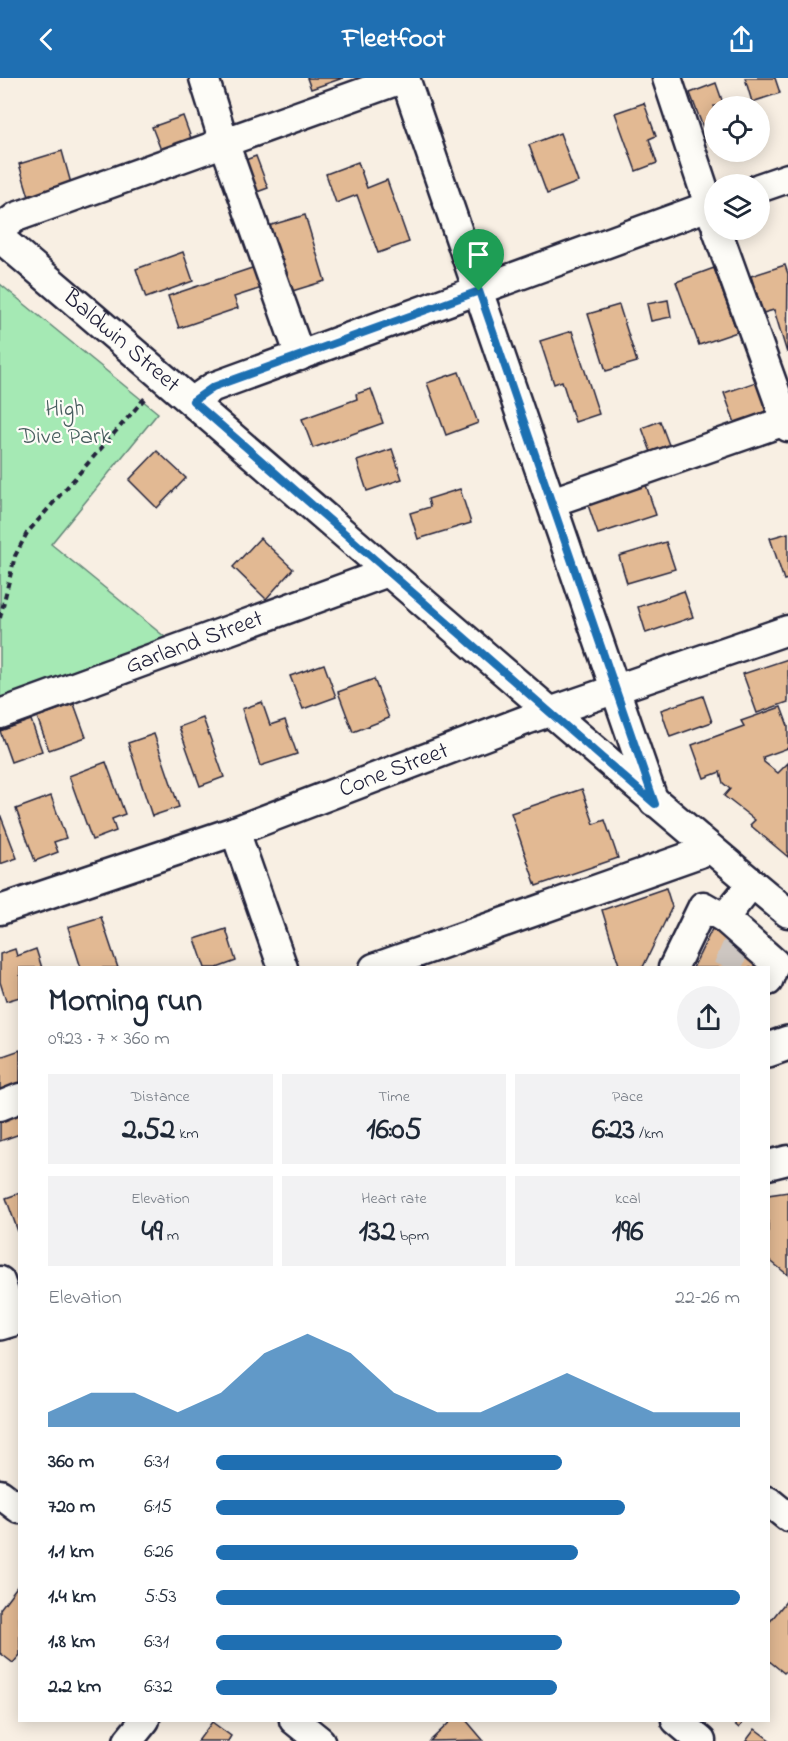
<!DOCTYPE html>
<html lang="en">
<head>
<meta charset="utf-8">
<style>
  body { margin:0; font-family:"Indie Flower",sans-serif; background:#f2f2f3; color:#1f2937; height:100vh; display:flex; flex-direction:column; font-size:22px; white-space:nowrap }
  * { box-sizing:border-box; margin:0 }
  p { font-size:20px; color:#747a83 }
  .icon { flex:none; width:33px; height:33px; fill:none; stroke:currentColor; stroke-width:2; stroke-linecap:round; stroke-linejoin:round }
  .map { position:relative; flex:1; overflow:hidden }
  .drawer { position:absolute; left:18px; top:888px; width:752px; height:756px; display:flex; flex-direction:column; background:#fff; border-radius:0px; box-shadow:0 3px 15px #0003 }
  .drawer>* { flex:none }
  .tools { position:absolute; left:704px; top:18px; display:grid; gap:12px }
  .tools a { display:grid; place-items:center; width:66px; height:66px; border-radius:50%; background:#fff; box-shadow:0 3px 15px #0003; font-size:30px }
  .pin { position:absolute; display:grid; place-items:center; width:51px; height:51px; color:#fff; margin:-62px -26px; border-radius:50% 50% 50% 0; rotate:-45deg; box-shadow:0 0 6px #0007 }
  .pin .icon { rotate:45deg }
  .round { display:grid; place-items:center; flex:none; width:63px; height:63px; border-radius:32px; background:#f2f2f3 }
  .head { display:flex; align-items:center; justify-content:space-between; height:102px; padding:0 30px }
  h1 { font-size:33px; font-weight:700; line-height:45px }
  .metrics { display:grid; grid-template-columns:repeat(3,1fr); gap:9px; height:102px; padding:6px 30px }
  .metrics div { display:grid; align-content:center; border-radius:0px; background:#f2f2f3; text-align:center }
  .metrics b { font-size:30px; font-weight:700 }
  .metrics small { font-size:16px; font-weight:400 }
  .metrics p { font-size:16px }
  .chart { height:168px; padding:12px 30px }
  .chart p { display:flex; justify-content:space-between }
  .chart svg { width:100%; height:108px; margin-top:6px; fill:#1f6fb2; opacity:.7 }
  ul { padding:0 30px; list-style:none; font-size:20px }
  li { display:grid; grid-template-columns:96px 72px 1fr; align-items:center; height:45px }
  li i { height:15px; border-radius:8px; background:#1f6fb2 }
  header { display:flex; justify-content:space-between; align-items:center; height:78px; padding:0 30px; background:#1f6fb2; color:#fff; font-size:27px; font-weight:700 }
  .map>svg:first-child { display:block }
  .green { fill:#a5e9b4; stroke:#648678; stroke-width:1.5 }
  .building { fill:#e2b993; stroke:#22223b; stroke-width:1.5 }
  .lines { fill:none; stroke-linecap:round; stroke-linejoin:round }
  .minor-tunnel { stroke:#cdc6c1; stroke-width:28; stroke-dasharray:28 14; stroke-linecap:butt }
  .minor-casing { stroke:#22223b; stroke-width:33 }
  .major-casing { stroke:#22223b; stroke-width:38 }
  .path { stroke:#22223b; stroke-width:4; stroke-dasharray:6 4.5; stroke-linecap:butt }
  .minor { stroke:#fdfcf7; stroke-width:28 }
  .major { stroke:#fdfcf7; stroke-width:33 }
  .route-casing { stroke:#fff; stroke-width:12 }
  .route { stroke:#1f6fb2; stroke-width:8 }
  .labels { text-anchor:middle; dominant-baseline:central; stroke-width:4.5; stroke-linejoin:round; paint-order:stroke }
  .street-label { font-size:24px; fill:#22223b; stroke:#fdfcf7 }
  .park-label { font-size:24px; fill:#495e5f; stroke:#fdfcf7 }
</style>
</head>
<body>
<header><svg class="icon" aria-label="back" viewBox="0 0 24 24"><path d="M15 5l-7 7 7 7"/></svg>Fleetfoot<svg class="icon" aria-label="share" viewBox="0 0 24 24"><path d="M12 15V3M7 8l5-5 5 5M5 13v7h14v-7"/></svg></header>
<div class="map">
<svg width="788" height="1663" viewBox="0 0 788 1663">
  <rect width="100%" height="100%" fill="#f8efe3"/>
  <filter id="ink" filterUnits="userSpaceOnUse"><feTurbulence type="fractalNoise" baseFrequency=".0167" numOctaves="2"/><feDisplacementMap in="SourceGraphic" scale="12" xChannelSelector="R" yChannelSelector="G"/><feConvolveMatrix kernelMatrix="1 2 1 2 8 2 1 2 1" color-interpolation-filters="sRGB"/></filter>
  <g filter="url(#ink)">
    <path class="green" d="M0,206l158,129 -107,131 120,98 -171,62z"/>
    <g class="building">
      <path d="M307,0h36l-32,11z"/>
      <path d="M745,0h30l5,15 -28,9z"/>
      <path d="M716,5l8,23h-10v35l-5,2 -19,-50z"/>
      <path d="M644,25l12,33 -7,3 8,24 -21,8 -21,-58z"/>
      <path d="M183,38l8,22 -30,12 -9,-23z"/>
      <path d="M560,55l18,49 -31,12 -18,-49z"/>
      <path d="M62,73l10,36 -42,13 -11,-36z"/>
      <path d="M256,78l12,32 -22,8 -11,-32z"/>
      <path d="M358,84l9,26 20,-8 22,62 -31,11 -21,-58 -21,8 -10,-29z"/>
      <path d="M305,137l20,66 -36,11 -21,-66z"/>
      <path d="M183,174l10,29 -47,17 -10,-29z"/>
      <path d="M785,187l3,9 -1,79 -13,-43 -11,3 -12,-37z"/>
      <path d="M258,188l7,21 -31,10 4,11 -59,20 -11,-32z"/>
      <path d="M714,190l23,64 -38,13 -23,-63z"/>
      <path d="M668,222l3,17 -20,4 -4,-17z"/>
      <path d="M619,227l18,57 -31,9 -18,-57z"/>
      <path d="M572,253l27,83 -24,8 -13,-41 -8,3 -14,-43z"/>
      <path d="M459,294l19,51 -32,12 -19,-52z"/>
      <path d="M759,303l10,29 -34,13 -11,-30z"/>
      <path d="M371,311l12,34 -70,25 -11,-29 55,-20 -1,-5z"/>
      <path d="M660,343l9,24 -18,7 -9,-24z"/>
      <path d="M392,371l10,30 -35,12 -10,-30z"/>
      <path d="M157,373l29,27 -29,30 -28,-28z"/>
      <path d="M646,407l10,30 -58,19 -10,-29z"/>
      <path d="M460,411l11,34 -53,16 -8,-26 20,-6 -2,-8z"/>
      <path d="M788,455v46l-4,1 -14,-42z"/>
      <path d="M260,460l33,31 -27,30 -33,-32z"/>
      <path d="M666,464l9,27 -48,14 -8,-27z"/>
      <path d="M684,513l9,26 -47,16 -8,-26z"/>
      <path d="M788,581v43l-31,11 -14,-39z"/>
      <path d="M324,586l12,33 -33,12 -13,-33z"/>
      <path d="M374,601l15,39 -36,14 -15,-40z"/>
      <path d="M703,618l9,26 -42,15 -9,-27z"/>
      <path d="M262,624l8,23 15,-5 12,34 -37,12 -18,-57z"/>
      <path d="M74,626l12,33 -37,13 -12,-33z"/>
      <path d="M781,629l7,19v22l-25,9 1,5 14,11 10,-10v94l-38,-32 5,-5 -31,-24 6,-7 -7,-6 -3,-11 -16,6 -12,-33 52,-19 -3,-5z"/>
      <path d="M203,640l21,59 -24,9 -21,-59z"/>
      <path d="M31,642l11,31 -31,11 -11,-31z"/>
      <path d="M154,656l25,73 -27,9 -24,-73z"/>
      <path d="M106,684l19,52 -13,5 4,12 -24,9 -23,-64z"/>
      <path d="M582,711l12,35 11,-4 13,38 -82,28 -25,-73z"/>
      <path d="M51,718l15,42 -12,4 4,10 -23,9 -19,-52z"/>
      <path d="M0,736l17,44 -17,6z"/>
      <path d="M666,810l6,19 -29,60 -23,1 -18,-58z"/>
      <path d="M101,839l17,51h-37l-13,-41z"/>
      <path d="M714,847l49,43h-70z"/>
      <path d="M226,851l10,32 -19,7h-12l-10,-29z"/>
      <path d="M15,871l2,7 19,-7 6,19h-22v29l-14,4 -6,-19v-28z"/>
      <path d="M20,972v37l-20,8v-38z"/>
      <path d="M20,1031v25l-20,7v-25z"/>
      <path d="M788,1114v83l-20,-16v-64z"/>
      <path d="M20,1115v44l-14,-39z"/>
      <path d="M19,1506l1,71 -7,8 -13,-10v-44z"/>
      <path d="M788,1521v70l-4,4 -16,-13v-36z"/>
      <path d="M452,1642h14l17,20 -53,1z"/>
      <path d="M730,1642h15l-6,8z"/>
      <path d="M212,1644l19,14 -3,5h-30z"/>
      <path d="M755,1651l16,12h-25z"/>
    </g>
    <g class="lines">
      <path class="minor-tunnel" d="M727,890l10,-23"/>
      <g class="minor-casing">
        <g id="minor">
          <path d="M204,0l20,64 76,214"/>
          <path d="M405,0l249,724"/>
          <path d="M667,0l47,142"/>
          <path d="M759,110l29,-10"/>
          <path d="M0,151l16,-12 388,-139"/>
          <path d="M717,152l71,197"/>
          <path id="s1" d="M0,160c264,223 522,454 788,675"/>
          <path d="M193,323l20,-14 501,-183"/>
          <path d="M552,424l236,-82"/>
          <path id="s2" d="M0,636l388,-142"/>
          <path d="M235,753l48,137"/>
          <path id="s3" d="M0,832l235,-79 291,-111 262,-90"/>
          <path d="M724,840l51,45 -7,18"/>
          <path d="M374,890l337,-119"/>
          <path d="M673,890l30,-62 21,12 28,-35"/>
          <path d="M0,1028l20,-8"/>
          <path d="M768,1087l20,-5"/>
          <path d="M0,1203l13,38"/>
          <path d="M0,1416l20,15"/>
          <path d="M768,1423l20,16"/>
          <path d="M294,1642l26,21"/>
          <path d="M676,1642l25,21"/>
          <path d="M128,1663l17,-21"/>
        </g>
      </g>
      <g class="major-casing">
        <g id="major">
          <path d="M768,972l20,-7"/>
          <path d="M0,1245l20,-6"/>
        </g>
      </g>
      <path class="path" d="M0,540l15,-62 12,-23 118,-135"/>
      <use href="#minor" class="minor"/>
      <use href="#major" class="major"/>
    </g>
  </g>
  <g class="lines" filter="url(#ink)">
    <g class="route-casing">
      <path id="route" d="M479,213l176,513 -462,-403 20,-14z"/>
    </g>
    <use href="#route" class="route"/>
  </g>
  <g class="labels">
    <g class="street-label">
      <text stroke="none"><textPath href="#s1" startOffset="159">Baldwin Street</textPath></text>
      <text stroke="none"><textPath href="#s2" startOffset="207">Garland Street</textPath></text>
      <text stroke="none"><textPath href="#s3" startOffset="418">Cone Street</textPath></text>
    </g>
    <g class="park-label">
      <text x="65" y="331">High<tspan x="65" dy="28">Dive Park</tspan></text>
    </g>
  </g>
</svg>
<div class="tools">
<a><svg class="icon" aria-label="locate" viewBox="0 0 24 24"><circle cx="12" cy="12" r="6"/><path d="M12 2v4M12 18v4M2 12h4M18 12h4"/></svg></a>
<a><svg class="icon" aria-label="layers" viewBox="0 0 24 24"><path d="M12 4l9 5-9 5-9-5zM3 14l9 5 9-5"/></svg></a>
</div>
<div class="pin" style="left:479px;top:213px;background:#1e9e55"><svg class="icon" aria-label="arrive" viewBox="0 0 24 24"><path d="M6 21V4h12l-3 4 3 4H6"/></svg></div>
<section class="drawer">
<div class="head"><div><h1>Morning run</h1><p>09:23 · 7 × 360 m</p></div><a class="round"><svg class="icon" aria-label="share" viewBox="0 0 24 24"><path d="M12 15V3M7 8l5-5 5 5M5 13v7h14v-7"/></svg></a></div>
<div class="metrics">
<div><p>Distance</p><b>2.52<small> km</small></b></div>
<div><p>Time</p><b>16:05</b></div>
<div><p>Pace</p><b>6:23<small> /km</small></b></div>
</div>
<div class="metrics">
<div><p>Elevation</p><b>49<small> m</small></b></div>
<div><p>Heart rate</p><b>132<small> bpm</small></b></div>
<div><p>kcal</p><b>196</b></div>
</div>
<div class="chart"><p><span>Elevation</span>22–26 m</p>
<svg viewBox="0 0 160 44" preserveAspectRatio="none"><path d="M0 44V38L10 30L20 30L30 38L40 30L50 14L60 6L70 14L80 30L90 38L100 38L110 30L120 22L130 30L140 38L150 38L160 38V44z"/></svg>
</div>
<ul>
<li><b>360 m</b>6:31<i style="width:66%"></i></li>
<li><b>720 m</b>6:15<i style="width:78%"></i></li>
<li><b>1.1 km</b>6:26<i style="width:69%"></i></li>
<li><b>1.4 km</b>5:53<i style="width:100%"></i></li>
<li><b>1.8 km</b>6:31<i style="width:66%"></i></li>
<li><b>2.2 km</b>6:32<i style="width:65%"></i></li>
</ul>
</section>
</div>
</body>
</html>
